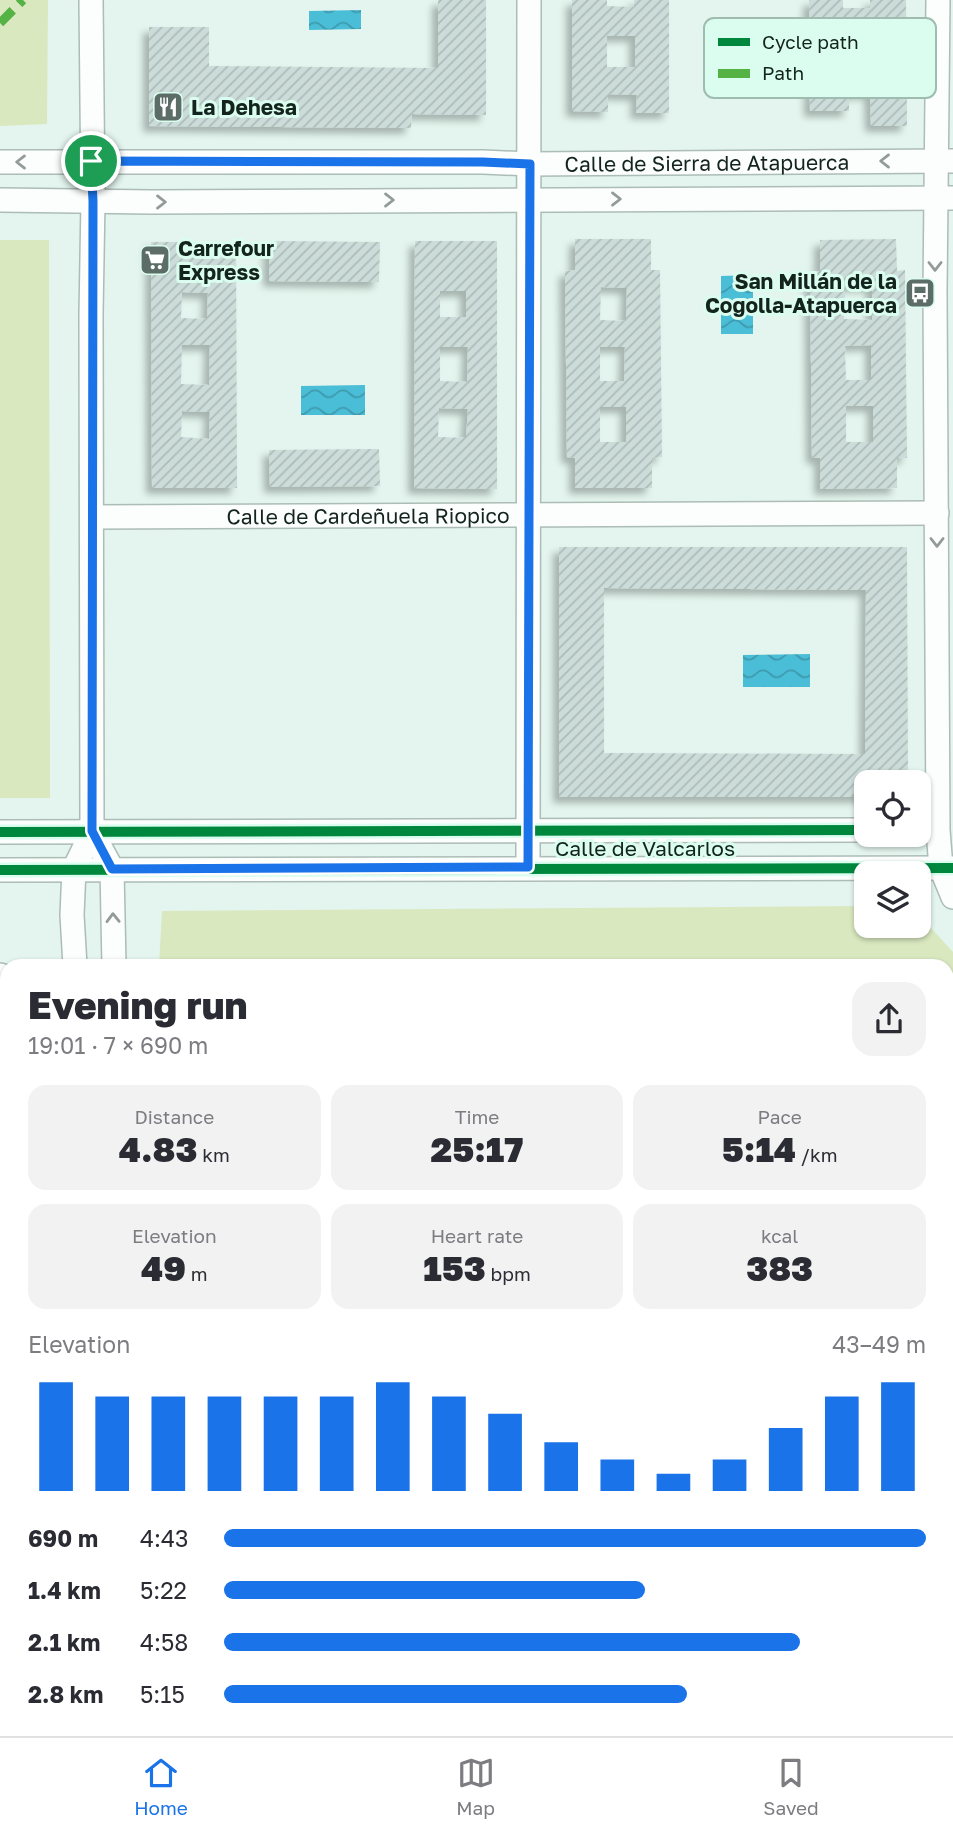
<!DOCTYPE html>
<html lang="en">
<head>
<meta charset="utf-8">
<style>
  body { margin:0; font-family:"Golos Text",sans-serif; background:#f2f2f3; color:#2b2b33; height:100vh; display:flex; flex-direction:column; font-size:26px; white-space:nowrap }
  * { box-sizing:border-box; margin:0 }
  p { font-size:23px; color:#7c7c81 }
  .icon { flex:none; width:38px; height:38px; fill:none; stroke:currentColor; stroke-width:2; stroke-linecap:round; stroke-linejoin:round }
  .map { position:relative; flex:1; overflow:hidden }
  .panel { position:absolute; left:0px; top:959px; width:954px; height:777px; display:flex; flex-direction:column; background:#fff; border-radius:21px 21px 0 0; box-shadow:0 2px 5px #0004 }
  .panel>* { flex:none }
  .fabs { position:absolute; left:854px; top:770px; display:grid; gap:14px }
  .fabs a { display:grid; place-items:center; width:77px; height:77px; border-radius:14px; background:#fff; box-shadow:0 2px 5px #0004; font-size:35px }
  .pin { position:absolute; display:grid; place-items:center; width:60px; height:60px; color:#fff; margin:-30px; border:4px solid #fff; border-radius:50%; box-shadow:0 2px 7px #0007 }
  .round { display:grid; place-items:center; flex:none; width:74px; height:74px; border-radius:21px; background:#f2f2f3 }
  .overview { display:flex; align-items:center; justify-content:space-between; height:119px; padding:0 28px }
  h1 { font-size:38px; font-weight:800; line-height:52px }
  .metrics { display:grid; grid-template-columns:repeat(3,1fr); gap:10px; height:119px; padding:7px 28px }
  .metrics div { display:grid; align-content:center; border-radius:18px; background:#f2f2f3; text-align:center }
  .metrics b { font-size:35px; font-weight:800 }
  .metrics small { font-size:19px; font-weight:400 }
  .metrics p { font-size:19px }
  .chart { height:196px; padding:14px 28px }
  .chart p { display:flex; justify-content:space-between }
  .chart svg { width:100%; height:126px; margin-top:7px; stroke:#1a73e8; stroke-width:6 }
  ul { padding:0 28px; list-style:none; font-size:23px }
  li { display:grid; grid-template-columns:112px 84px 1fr; align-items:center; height:52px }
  li i { height:18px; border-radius:9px; background:#1a73e8 }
  .tab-bar { display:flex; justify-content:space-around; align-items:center; height:98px; border-top:2px solid #e1e1e2; background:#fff; font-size:19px; color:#7c7c81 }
  .tab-bar a { display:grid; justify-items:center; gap:4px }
  .tab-bar .selected { color:#1a73e8 }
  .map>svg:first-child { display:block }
  .built { fill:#d1f7e8 }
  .green { fill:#d9e8bf }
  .water { fill:url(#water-waves) }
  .building { fill:url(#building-hatch); fill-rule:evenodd; filter:url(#shadow) }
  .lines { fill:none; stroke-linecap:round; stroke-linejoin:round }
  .service-casing { stroke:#acbcb6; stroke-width:14 }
  .minor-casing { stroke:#acbcb6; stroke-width:26 }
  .service { stroke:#fbfefc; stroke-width:10 }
  .minor { stroke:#fbfefc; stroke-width:23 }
  .quiet { stroke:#55b245; stroke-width:9; stroke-dasharray:18 9; stroke-linecap:butt }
  .cycleway-casing { stroke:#dbfdf0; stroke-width:15 }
  .cycleway { stroke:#00873e; stroke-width:10 }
  .oneway { stroke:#939b98 }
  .route-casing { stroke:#fff; stroke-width:14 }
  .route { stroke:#1a73e8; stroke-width:9 }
  .labels { text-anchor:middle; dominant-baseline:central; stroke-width:6; stroke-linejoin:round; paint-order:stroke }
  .poi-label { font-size:21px; font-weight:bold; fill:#13231d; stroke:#dbfdf0; text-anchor:start }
  .street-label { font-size:21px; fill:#13231d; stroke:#dbfdf0 }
  .key { fill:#dbfdf0; stroke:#9fbcb1; stroke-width:2 }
  .key-label { font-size:19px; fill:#13231d }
</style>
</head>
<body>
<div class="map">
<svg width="953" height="1736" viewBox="0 0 953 1736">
  <defs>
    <pattern id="water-waves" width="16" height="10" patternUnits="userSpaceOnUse" patternTransform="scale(1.75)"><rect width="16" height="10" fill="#4bbed7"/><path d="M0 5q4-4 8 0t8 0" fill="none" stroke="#3d9aae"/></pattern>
    <pattern id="building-hatch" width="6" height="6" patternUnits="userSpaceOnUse" patternTransform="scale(1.75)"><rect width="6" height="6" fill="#cbdcd9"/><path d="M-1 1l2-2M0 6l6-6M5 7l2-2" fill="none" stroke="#adbcba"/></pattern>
    <filter id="shadow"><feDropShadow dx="-6" dy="6" stdDeviation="3.5" flood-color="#0004"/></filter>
  </defs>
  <rect width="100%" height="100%" fill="#e3f5ee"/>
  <path class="built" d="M0,998l7,2v729h813l-2,7h-818z"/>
  <g class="green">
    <path d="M0,0h48l-1,124 -47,2z"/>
    <path d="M0,240h49l1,558h-50z"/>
    <path d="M866,906v20h53v-11l34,37v338l-6,-3v-321h-788l3,-55z"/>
    <path d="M953,1442v209l-6,-8v-181z"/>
    <path d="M947,1711l6,5v20h-90l2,-7h82z"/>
  </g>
  <g class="water">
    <path d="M361,10v19l-52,1v-19z"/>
    <path d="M753,275v59h-32v-58z"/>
    <path d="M365,385v30h-64v-29z"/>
    <path d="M810,654v33h-67v-32z"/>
  </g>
  <g class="building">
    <path d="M438,0h48v115l-74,-1 -1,14 -262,-2v-99h60v39l229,2z"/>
    <path d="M572,0h35v6l27,1v-7h35v113h-33l1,-18 -29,-1v18l-36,-1zM607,36h28v31h-28z"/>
    <path d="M809,0h34v8h27v-8h36l1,126h-36l-1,-33 -21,1v17h-39zM841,35h28l1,31 -28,1z"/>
    <path d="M575,239h76v31h9l2,187 -10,1v30h-77v-30l-8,-1 -2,-186 10,-1zM601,287l26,1 -1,33 -26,-1zM600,347h25l-1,34h-24zM600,407h26v35h-26z"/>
    <path d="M896,239l1,32 8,-1 2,188h-10v30l-77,1v-31h-8l-2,-187h10v-31zM845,286h27v34l-28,-1zM871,345v35h-25l-1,-34zM846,406h27v36h-27z"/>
    <path d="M269,241l111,1 -1,40 -110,-1z"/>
    <path d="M415,241h82v248l-83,-1zM440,291h26v26h-26zM440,347h28l-1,35 -27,-1zM439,408l29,1 -2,29 -28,-1z"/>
    <path d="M151,242h85l1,246h-85zM182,292l26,1 -1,26 -26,-1zM182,345h28l-1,40 -28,-1zM182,411l28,1 -1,27 -28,-2z"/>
    <path d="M379,449l1,37 -110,1 -1,-37z"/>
    <path d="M559,547h348l1,235h-42v15h-307zM604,588l262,2 -1,164 -261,-1z"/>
    <path d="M27,1729h117l-5,7h-116z"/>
    <path d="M252,1729h46l-2,5 4,2h-54z"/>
  </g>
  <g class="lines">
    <g class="service-casing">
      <g id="service">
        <path d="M947,1667l6,8"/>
        <path d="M947,1684l6,9"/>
      </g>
    </g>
    <g class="minor-casing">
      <g id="minor">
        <path d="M938,0l-3,292 3,538 3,38 12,29"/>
        <path id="s1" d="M0,162h483l47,2 423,-3"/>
        <path d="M0,200l152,2 801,-4"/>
        <path id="s2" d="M93,517l844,-4"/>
        <path d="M0,832l866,-2"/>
        <path d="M92,832l20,37 2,97"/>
        <path d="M528,867l1,-867"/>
        <path d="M0,870l953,-2"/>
        <path d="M75,966l-3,-51 2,-46 18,-37 -1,-518 2,-113 -2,-201"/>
        <path d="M0,975l7,2"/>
        <path d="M947,1365l6,-10"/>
        <path d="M947,1384l6,12"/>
        <path d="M791,1729l21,7"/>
        <path d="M202,1736l3,-7"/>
        <path d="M836,1736l2,-7"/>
      </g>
    </g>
    <use href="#service" class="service"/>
    <use href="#minor" class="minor"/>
    <path class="quiet" d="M0,23l23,-23"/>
    <g class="cycleway-casing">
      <g id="cycleway">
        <path d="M0,832l866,-2"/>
        <path d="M0,870l953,-2"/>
      </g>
    </g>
    <use href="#cycleway" class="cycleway"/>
  </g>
  <defs><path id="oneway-chevron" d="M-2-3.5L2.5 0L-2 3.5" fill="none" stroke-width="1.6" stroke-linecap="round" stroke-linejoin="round" transform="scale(1.75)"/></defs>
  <g class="oneway">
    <use href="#oneway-chevron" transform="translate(885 161) rotate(180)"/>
    <use href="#oneway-chevron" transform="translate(21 162) rotate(180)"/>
    <use href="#oneway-chevron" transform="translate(616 199)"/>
    <use href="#oneway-chevron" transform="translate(389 200)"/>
    <use href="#oneway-chevron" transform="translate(161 202)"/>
    <use href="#oneway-chevron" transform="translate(935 266) rotate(90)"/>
    <use href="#oneway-chevron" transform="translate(937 542) rotate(90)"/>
    <use href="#oneway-chevron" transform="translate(113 918) rotate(-91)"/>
  </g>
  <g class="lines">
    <g class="route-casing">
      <path id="route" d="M91,161l392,1 47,2 -2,703 -416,2 -20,-38 1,-630z"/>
    </g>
    <use href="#route" class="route"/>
  </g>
  <defs>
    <g id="restaurant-square" transform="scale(1.575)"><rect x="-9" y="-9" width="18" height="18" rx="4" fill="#5c6c66" stroke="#dbfdf0"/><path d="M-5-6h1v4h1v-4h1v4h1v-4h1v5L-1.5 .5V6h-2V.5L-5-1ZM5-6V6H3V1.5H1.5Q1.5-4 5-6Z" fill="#fff"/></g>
    <g id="supermarket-square" transform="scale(1.575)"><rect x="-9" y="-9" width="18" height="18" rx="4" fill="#5c6c66" stroke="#dbfdf0"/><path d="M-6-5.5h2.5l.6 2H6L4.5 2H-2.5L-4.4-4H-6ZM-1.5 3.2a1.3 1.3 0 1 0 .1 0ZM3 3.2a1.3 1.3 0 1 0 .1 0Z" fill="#fff"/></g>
    <g id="bus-square" transform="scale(1.575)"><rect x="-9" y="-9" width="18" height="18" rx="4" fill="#5c6c66" stroke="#dbfdf0"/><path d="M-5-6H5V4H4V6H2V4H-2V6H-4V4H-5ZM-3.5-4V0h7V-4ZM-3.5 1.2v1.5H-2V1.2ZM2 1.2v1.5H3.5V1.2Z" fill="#fff"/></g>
  </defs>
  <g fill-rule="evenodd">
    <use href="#restaurant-square" x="168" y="107"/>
    <use href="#supermarket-square" x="155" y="260"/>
    <use href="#bus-square" x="920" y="293"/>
  </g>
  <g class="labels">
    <g class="poi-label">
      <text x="191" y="107">La Dehesa</text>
      <text x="178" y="248">Carrefour<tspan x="178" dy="24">Express</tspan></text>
      <text x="897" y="281" text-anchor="end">San Millán de la<tspan x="897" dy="24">Cogolla-Atapuerca</tspan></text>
    </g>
    <g class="street-label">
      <text stroke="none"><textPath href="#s1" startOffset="707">Calle de Sierra de Atapuerca</textPath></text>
      <text stroke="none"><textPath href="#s2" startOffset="275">Calle de Cardeñuela Riopico</textPath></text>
      <text x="645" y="848">Calle de Valcarlos</text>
    </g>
  </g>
  <rect x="704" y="18" width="232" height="80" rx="10" class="key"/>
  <rect x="718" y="38" width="32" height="8" fill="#00873e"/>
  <rect x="718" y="69" width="32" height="9" fill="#55b245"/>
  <g class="key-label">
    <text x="762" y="49">Cycle path</text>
    <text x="762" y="80">Path</text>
  </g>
</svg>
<div class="fabs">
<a><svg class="icon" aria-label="locate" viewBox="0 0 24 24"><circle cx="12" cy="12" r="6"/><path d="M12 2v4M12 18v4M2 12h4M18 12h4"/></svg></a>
<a><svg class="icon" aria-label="layers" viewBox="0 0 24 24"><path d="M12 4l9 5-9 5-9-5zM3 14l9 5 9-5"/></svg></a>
</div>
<div class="pin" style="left:91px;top:161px;background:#1e9e55"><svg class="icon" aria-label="arrive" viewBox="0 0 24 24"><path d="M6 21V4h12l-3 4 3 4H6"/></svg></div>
<section class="panel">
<div class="overview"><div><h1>Evening run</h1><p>19:01 · 7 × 690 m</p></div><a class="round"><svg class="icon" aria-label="share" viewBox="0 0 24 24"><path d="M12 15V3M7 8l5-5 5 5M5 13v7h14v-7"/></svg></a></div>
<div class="metrics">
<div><p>Distance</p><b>4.83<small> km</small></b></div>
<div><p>Time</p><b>25:17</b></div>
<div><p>Pace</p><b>5:14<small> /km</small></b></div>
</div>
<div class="metrics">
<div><p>Elevation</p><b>49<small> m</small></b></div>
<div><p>Heart rate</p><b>153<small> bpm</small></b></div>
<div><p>kcal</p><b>383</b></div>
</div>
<div class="chart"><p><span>Elevation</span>43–49 m</p>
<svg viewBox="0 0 160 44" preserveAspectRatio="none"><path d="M5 44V6M15 44V11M25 44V11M35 44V11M45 44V11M55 44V11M65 44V6M75 44V11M85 44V17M95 44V27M105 44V33M115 44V38M125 44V33M135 44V22M145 44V11M155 44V6"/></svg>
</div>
<ul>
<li><b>690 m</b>4:43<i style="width:100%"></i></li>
<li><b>1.4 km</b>5:22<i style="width:60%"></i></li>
<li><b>2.1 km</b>4:58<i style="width:82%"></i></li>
<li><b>2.8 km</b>5:15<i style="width:66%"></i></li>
</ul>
</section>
</div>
<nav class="tab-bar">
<a class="selected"><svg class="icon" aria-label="home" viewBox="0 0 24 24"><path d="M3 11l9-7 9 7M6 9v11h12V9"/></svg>Home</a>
<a><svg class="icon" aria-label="map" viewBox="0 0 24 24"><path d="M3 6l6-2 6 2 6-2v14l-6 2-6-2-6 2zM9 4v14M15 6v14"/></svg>Map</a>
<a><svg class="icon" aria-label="saved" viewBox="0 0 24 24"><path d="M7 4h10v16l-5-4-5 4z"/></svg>Saved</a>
</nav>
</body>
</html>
